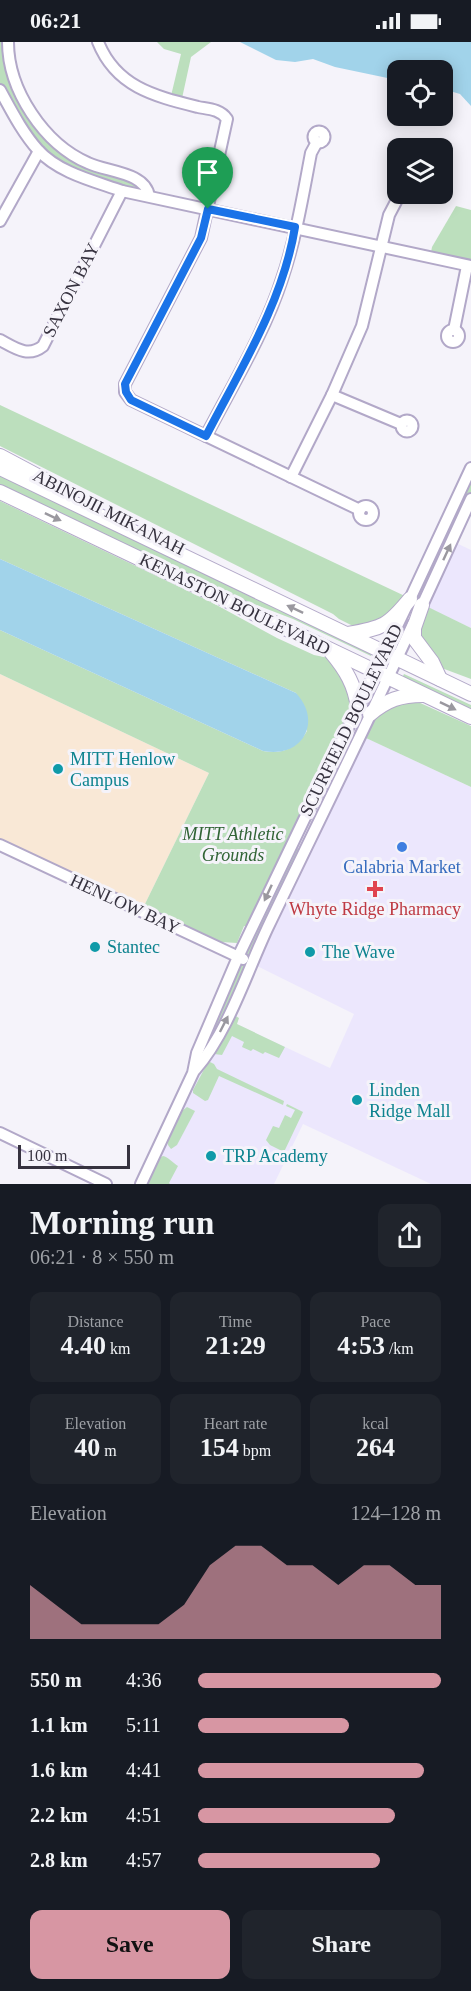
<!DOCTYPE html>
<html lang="en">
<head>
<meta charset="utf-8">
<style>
  body { margin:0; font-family:Georgia,serif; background:#20242c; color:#f1f3f6; height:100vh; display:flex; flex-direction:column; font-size:22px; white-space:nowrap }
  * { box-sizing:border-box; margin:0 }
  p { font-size:20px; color:#9ea1a6 }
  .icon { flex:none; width:33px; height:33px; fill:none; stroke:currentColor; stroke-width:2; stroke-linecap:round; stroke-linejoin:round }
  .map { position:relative; height:1142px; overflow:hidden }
  .sheet { display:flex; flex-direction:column; background:#171b24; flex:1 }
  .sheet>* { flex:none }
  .buttons { position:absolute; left:387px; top:18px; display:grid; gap:12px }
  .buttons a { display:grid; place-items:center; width:66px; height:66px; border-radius:12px; background:#171b24; box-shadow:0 3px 15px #0003; font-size:30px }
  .scale { position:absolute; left:18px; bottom:15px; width:112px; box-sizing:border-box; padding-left:6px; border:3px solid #36323f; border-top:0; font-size:16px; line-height:21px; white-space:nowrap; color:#36323f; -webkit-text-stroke:4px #f5f3fa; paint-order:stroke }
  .pin { position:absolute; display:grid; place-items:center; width:51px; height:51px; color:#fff; margin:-62px -26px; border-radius:50% 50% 50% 0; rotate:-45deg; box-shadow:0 0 6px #0007 }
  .pin .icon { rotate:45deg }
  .round { display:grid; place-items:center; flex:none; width:63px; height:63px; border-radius:12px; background:#20242c }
  .overview { display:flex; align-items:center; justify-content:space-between; height:102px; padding:0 30px }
  h1 { font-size:33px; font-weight:800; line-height:45px }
  .stats { display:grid; grid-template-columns:repeat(3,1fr); gap:9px; height:102px; padding:6px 30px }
  .stats div { display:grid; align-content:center; border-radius:12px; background:#20242c; text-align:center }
  .stats b { font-size:26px; font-weight:800 }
  .stats small { font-size:16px; font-weight:400 }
  .stats p { font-size:16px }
  .chart { height:168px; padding:12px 30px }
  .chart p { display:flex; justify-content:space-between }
  .chart svg { width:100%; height:108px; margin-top:6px; fill:#d796a3; opacity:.7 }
  .primary-button { display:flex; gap:12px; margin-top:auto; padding:12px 30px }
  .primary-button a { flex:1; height:69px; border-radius:12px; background:#d796a3; color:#111; font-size:24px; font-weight:800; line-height:69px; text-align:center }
  .primary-button a+a { background:#20242c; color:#f1f3f6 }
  ul { padding:0 30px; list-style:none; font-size:20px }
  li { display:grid; grid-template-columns:96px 72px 1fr; align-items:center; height:45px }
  li i { height:15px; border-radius:8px; background:#d796a3 }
  .status { display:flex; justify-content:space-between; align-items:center; height:42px; padding:0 30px; background:#171b24; direction:ltr }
  .status svg { height:16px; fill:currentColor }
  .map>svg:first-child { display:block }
  .commercial { fill:#ece7fd }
  .education { fill:#f9e8d6 }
  .green { fill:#bcdfbd }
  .water { fill:#a1d3ea }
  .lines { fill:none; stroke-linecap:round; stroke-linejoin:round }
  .minor-casing { stroke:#b2a8c8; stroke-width:14 }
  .major-casing { stroke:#b2a8c8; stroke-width:16 }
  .minor { stroke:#fff; stroke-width:10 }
  .major { stroke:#fff; stroke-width:14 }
  .oneway { fill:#9a989f }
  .route-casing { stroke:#fff; stroke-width:12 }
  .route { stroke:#1a73e8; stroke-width:8 }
  .culture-dot { fill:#0f9aa8; stroke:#f5f3fa; stroke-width:2 }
  .shop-dot { fill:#3f7fe0; stroke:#f5f3fa; stroke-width:2 }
  .health-dot { fill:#e0444e; stroke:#f5f3fa; stroke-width:2 }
  .labels { text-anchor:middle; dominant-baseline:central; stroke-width:6; stroke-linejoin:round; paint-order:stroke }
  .street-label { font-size:18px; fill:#36323f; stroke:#f5f3fa }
  .culture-label { font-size:18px; fill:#0d838f; stroke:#f5f3fa; text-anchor:start }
  .park-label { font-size:18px; font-style:italic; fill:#316436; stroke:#f5f3fa }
  .shop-label { font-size:18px; fill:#366cbe; stroke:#f5f3fa }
  .health-label { font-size:18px; fill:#be3a42; stroke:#f5f3fa }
</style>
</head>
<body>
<div class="status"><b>06:21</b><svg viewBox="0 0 49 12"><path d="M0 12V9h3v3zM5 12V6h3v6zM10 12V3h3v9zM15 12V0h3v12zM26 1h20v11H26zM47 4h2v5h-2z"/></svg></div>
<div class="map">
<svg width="471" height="1142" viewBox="0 0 471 1142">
  <rect width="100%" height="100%" fill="#f5f3fa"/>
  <g class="commercial">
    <path d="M452,499l19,9v78l-49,-23z"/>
    <path d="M360,693l111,52v397h-40l-128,-60 -29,60h-133l52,-111 43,-49 94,44 24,-54 -103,-51z"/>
  </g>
  <path class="education" d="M0,632l209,99 -65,133 -144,-68z"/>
  <g class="green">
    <path d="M0,0h8l21,66 37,42 72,29 11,17 -71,-20 -39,-25 -39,-61z"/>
    <path d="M157,0h54l-20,15 -10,46 -11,-3 11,-46 -17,-5z"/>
    <path d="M456,164l15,4v59l-41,-11 2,-11z"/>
    <path d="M0,363l55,26 352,166 -21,25 -31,5 -16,-8 -6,-5 -333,-168z"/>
    <path d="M471,426v31l-49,106 -12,-6z"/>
    <path d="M0,432l372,179 -1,3 -78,-37 -68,-26 -225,-106z"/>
    <path d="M0,459l211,101 66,36 37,17 15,3 28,46 -66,142 13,6 -78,168 -33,53 57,-146 -6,-1 -7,17 -16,-1 -77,-36 65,-133 -209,-99v-44l263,121c19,4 34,-3 44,-20l-11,-38 -296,-134z"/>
    <path d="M428,565l43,21v51l-32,-12 -20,-33z"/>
    <path d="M404,632l67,31v5l-62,-29 -6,-5z"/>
    <path d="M395,659l23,1 53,24v61l-105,-49 10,-23z"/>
    <path d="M234,973l5,3 -2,6 48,23 -6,11 -14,-6 -2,2 -10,-5 -2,2 -9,-4 2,-5 -12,-6 -10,19 -8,-1z"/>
    <path d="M210,1020l4,2 3,5 67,32 -1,4 -64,-29 -11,24 -3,1 -12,-8v-3l14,-26z"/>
    <path d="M287,1062l16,8 -19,40 -14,-7 -4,-5 7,-14 6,2 6,-13 6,3 4,-8 -9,-4z"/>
    <path d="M187,1065l8,4 -18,34 -6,4 -3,-4 -1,-5 15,-29z"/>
    <path d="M163,1114c5,1 10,7 15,10l-9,17 1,1h-23l12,-26z"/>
  </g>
  <g class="water">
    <path d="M240,0h231v64l-11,-12 -17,-5 -1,-19h-44l-1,10 -62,-13 -22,-8 -18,3 -19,-2z"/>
    <path d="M0,517l296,134c27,29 6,66 -33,58l-263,-121z"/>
  </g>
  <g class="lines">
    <g class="minor-casing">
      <g id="minor">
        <path d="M8,0c0,48 36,102 80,121 19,9 57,9 61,33"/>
        <path d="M98,0c18,45 56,54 100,65 10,2 22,2 29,12l-26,119 -76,146v8l6,8 229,110"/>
        <path d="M0,48c11,20 22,42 38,60 21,23 56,31 84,41l349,75"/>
        <circle cx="319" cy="95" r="5.5"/>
        <path d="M0,179l39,-70"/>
        <circle cx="453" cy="294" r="6"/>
        <path d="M454,288l13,-64"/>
        <path d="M0,298c15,8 28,18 43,6l79,-155"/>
        <path d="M332,353l69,29"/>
        <circle cx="407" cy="384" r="5.5"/>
        <path d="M206,394c26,-50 59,-104 76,-157 14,-41 21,-84 29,-126l6,-11"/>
        <path d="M291,435l41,-82 30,-69 27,-111 11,-21"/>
        <circle cx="366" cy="471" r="7"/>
        <path d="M420,568l51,-111"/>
        <path d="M0,803l243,114"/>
        <path d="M195,1028c33,-38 51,-96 72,-141 49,-102 99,-203 146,-305"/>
        <path d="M0,1091l106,51"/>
        <path d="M141,1142l52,-111 4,-20 41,-96 172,-358 61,-131"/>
      </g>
    </g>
    <g class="major-casing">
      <g id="major">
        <path d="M0,414l47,25"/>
        <path d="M0,426l471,226"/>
        <path d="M0,450l471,225"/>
        <path d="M422,563l-8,23v10l18,24 8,17"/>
        <path d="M348,592c35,-6 40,-8 62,-35"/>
        <path d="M331,610c15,18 24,33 27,56"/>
        <path d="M370,672c17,-14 30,-19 53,-19"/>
      </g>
    </g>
    <use href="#minor" class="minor"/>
    <use href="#major" class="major"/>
  </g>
  <defs><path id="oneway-solid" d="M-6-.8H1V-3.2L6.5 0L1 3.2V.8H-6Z" transform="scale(1.5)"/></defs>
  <g class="oneway">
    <use href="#oneway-solid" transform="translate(53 475) rotate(25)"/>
    <use href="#oneway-solid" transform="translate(447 510) rotate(-65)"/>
    <use href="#oneway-solid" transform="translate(295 567) rotate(-155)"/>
    <use href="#oneway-solid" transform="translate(448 664) rotate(26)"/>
    <use href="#oneway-solid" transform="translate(268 851) rotate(115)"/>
    <use href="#oneway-solid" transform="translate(224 982) rotate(-63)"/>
  </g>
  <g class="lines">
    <g class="route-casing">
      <path id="route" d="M208,167l87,18c-12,75 -55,143 -89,209l-75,-36 -5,-8 -1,-8 76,-146z"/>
    </g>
    <use href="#route" class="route"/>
  </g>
  <g class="culture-dot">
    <circle cx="58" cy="727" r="6"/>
    <circle cx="95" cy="905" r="6"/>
    <circle cx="310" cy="910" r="6"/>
    <circle cx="357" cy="1058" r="6"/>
    <circle cx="211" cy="1114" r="6"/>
  </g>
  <circle class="shop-dot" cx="402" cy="805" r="6"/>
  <path class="health-dot" d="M372 838h6v6h6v6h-6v6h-6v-6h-6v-6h6z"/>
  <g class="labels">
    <g class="street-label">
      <text transform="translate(71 248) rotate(-63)">SAXON BAY</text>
      <text transform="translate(109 470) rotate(27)">ABINOJII MIKANAH</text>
      <text transform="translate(235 562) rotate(26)">KENASTON BOULEVARD</text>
      <text transform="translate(351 678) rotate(-64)">SCURFIELD BOULEVARD</text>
      <text transform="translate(125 862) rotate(25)">HENLOW BAY</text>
    </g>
    <g class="culture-label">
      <text x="70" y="717">MITT Henlow<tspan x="70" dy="21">Campus</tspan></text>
      <text x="107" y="905">Stantec</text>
      <text x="322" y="910">The Wave</text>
      <text x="369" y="1048">Linden<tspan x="369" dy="21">Ridge Mall</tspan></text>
      <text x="223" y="1114">TRP Academy</text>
    </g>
    <g class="park-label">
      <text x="233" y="792">MITT Athletic<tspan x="233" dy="21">Grounds</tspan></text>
    </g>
    <g class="shop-label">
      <text x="402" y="825">Calabria Market</text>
    </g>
    <g class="health-label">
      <text x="375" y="867">Whyte Ridge Pharmacy</text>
    </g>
  </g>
</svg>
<div class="buttons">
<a><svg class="icon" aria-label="locate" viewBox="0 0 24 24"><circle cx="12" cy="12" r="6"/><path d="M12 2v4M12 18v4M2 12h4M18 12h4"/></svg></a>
<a><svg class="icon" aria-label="layers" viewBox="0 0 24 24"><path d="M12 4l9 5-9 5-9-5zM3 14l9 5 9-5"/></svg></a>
</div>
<div class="scale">100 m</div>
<div class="pin" style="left:208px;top:167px;background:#1e9e55"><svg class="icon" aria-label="arrive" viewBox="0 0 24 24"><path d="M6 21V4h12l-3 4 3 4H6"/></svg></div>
</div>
<section class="sheet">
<div class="overview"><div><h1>Morning run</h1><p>06:21 · 8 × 550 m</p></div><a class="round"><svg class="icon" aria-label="share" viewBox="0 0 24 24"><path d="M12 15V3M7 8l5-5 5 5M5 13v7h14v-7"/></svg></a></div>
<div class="stats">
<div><p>Distance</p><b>4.40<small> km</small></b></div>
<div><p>Time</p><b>21:29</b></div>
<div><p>Pace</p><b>4:53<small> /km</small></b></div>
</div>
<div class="stats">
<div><p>Elevation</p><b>40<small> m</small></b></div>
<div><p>Heart rate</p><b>154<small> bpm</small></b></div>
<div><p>kcal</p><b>264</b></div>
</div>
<div class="chart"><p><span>Elevation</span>124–128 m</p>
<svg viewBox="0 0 160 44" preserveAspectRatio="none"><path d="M0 44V22L10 30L20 38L30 38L40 38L50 38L60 30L70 14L80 6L90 6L100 14L110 14L120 22L130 14L140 14L150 22L160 22V44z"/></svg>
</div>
<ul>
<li><b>550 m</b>4:36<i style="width:100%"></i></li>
<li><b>1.1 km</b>5:11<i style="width:62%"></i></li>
<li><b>1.6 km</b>4:41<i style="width:93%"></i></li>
<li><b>2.2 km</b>4:51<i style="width:81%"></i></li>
<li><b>2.8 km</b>4:57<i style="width:75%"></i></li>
</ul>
<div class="primary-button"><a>Save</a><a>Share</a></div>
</section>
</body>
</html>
